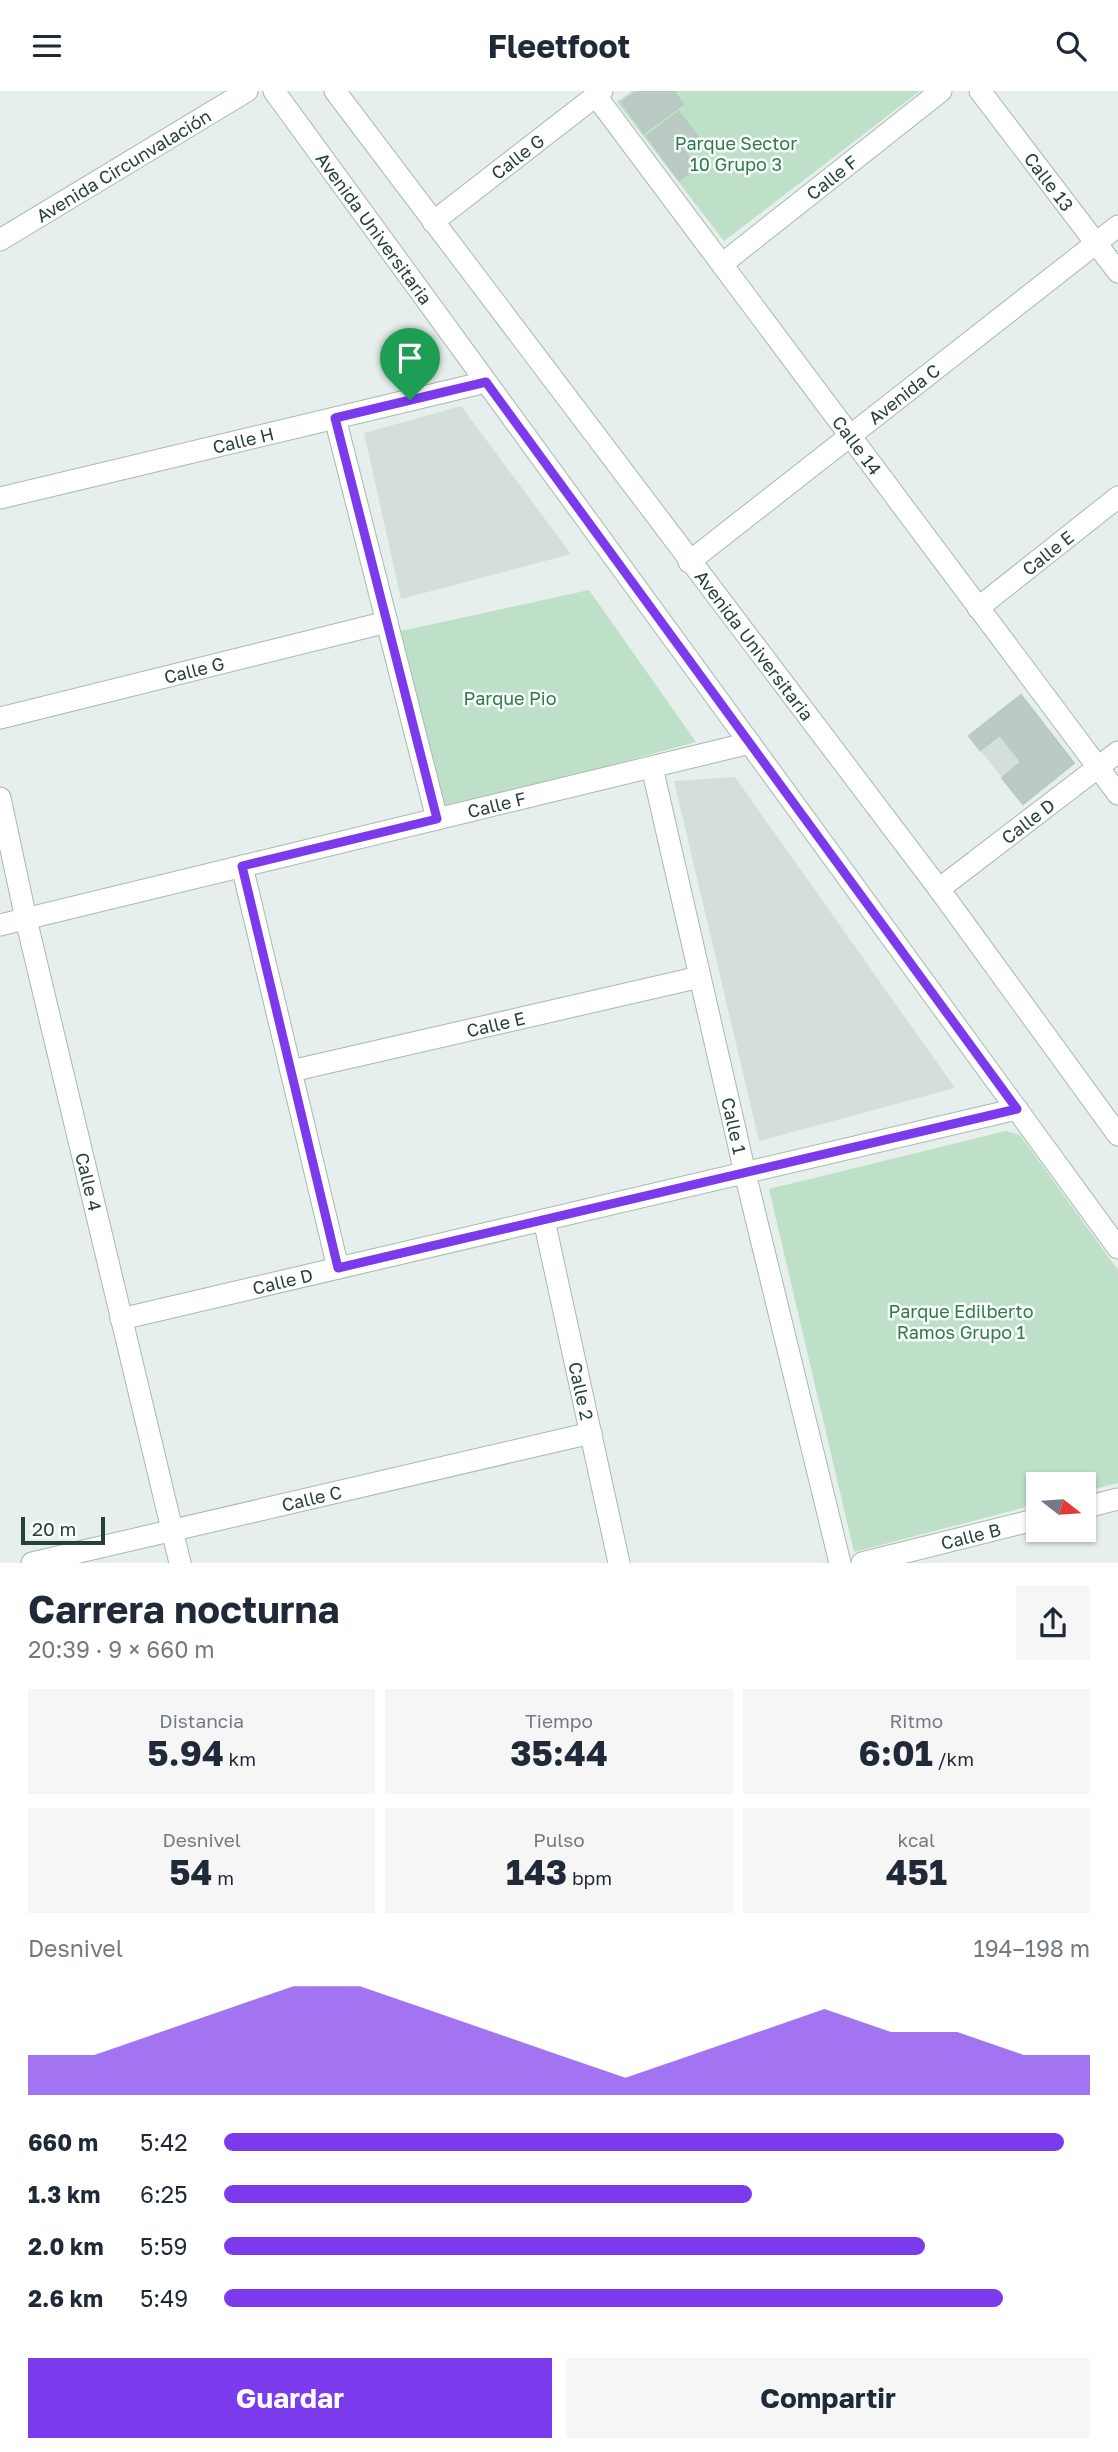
<!DOCTYPE html>
<html lang="es">
<head>
<meta charset="utf-8">
<style>
  body { margin:0; font-family:"Golos Text",sans-serif; background:#f6f6f7; color:#1f2937; height:100vh; display:flex; flex-direction:column; font-size:26px; white-space:nowrap }
  * { box-sizing:border-box; margin:0 }
  p { font-size:23px; color:#747a83 }
  .icon { flex:none; width:38px; height:38px; fill:none; stroke:currentColor; stroke-width:2; stroke-linecap:round; stroke-linejoin:round }
  .map { position:relative; height:1472px; overflow:hidden }
  .side { display:flex; flex-direction:column; background:#fff; flex:1 }
  .side>* { flex:none }
  .needle { width:46px; rotate:107deg }
  .fabs { position:absolute; left:1026px; top:1381px; display:grid; gap:14px }
  .fabs a { display:grid; place-items:center; width:70px; height:70px; border-radius:0px; background:#fff; box-shadow:0 2px 5px #0004; font-size:35px }
  .scale { position:absolute; left:21px; bottom:18px; width:84px; box-sizing:border-box; padding-left:7px; border:4px solid #24423a; border-top:0; font-size:19px; line-height:24px; white-space:nowrap; color:#24423a; -webkit-text-stroke:5px #f7fbf9; paint-order:stroke }
  .pin { position:absolute; display:grid; place-items:center; width:60px; height:60px; color:#fff; margin:-72px -30px; border-radius:50% 50% 50% 0; rotate:-45deg; box-shadow:0 0 7px #0007 }
  .pin .icon { rotate:45deg }
  .round { display:grid; place-items:center; flex:none; width:74px; height:74px; border-radius:0px; background:#f6f6f7 }
  .headline { display:flex; align-items:center; justify-content:space-between; height:119px; padding:0 28px }
  h1 { font-size:38px; font-weight:700; line-height:52px }
  .stats { display:grid; grid-template-columns:repeat(3,1fr); gap:10px; height:119px; padding:7px 28px }
  .stats div { display:grid; align-content:center; border-radius:0px; background:#f6f6f7; text-align:center }
  .stats b { font-size:35px; font-weight:700 }
  .stats small { font-size:19px; font-weight:400 }
  .stats p { font-size:19px }
  .chart { height:196px; padding:14px 28px }
  .chart p { display:flex; justify-content:space-between }
  .chart svg { width:100%; height:126px; margin-top:7px; fill:#7c3aed; opacity:.7 }
  .primary-button { display:flex; gap:14px; margin-top:auto; padding:14px 28px }
  .primary-button a { flex:1; height:80px; border-radius:0px; background:#7c3aed; color:#fff; font-size:28px; font-weight:700; line-height:80px; text-align:center }
  .primary-button a+a { background:#f6f6f7; color:#1f2937 }
  ul { padding:0 28px; list-style:none; font-size:23px }
  li { display:grid; grid-template-columns:112px 84px 1fr; align-items:center; height:52px }
  li i { height:18px; border-radius:9px; background:#7c3aed }
  header { display:flex; justify-content:space-between; align-items:center; height:91px; padding:0 28px; background:#fff; font-size:32px; font-weight:700 }
  .map>svg:first-child { display:block }
  .built { fill:#d4dfda }
  .green { fill:#bfe0c8 }
  .building { fill:#bbcac4; stroke:#b8c9c2; stroke-width:2 }
  .lines { fill:none; stroke-linecap:round; stroke-linejoin:round }
  .minor-casing { stroke:#a8b8b2; stroke-width:23 }
  .tertiary-casing { stroke:#a8b8b2; stroke-width:23 }
  .minor { stroke:#fff; stroke-width:21 }
  .tertiary { stroke:#fff; stroke-width:21 }
  .route-casing { stroke:#fff; stroke-width:14 }
  .route { stroke:#7c3aed; stroke-width:9 }
  .labels { text-anchor:middle; dominant-baseline:central; stroke-width:5; stroke-linejoin:round; paint-order:stroke }
  .park-label { font-size:18px; fill:#2d7a4b; stroke:#f7fbf9 }
  .street-label { font-size:18px; fill:#24423a; stroke:#f7fbf9 }
</style>
</head>
<body>
<header><svg class="icon" aria-label="menu" viewBox="0 0 24 24"><path d="M4 6h16M4 12h16M4 18h16"/></svg>Fleetfoot<svg class="icon" aria-label="search" viewBox="0 0 24 24"><circle cx="10" cy="10" r="6"/><path d="M15 15l6 6"/></svg></header>
<div class="map">
<svg width="1118" height="1472" viewBox="0 0 1118 1472">
  <rect width="100%" height="100%" fill="#e6efeb"/>
  <g class="built">
    <path d="M461,315l110,148 -170,45 -37,-166z"/>
    <path d="M1021,604l53,68 -51,41 -54,-68z"/>
    <path d="M735,686l220,311 -196,53 -85,-360z"/>
  </g>
  <g class="green">
    <path d="M632,0h288l-196,150 -107,-139z"/>
    <path d="M589,499l107,152 -251,68 -44,-179z"/>
    <path d="M1006,1040l14,4 98,135v213l-35,9v-8h-45v20l-184,48 -85,-363z"/>
  </g>
  <g class="building">
    <path d="M638,0h38l-2,1 9,12 -39,29 -22,-31z"/>
    <path d="M679,21l19,25 -16,11 14,20 -17,12 -32,-44z"/>
    <path d="M1021,604l53,68 -51,41 -21,-26 19,-16 -21,-27 -20,15 -11,-14z"/>
  </g>
  <g class="lines">
    <g class="minor-casing">
      <g id="minor">
        <path id="s1" d="M980,0l138,181"/>
        <path id="s2" d="M596,5l522,698"/>
        <path id="s3" d="M433,131l169,-131"/>
        <path id="s4" d="M0,149l247,-149"/>
        <path id="s5" d="M722,173l219,-173"/>
        <path d="M335,327l102,401"/>
        <path id="s6" d="M0,407l486,-116"/>
        <path id="s7" d="M978,517l140,-111"/>
        <path id="s8" d="M0,627l387,-96"/>
        <path id="s9" d="M652,676l93,406 95,390"/>
        <path id="s10" d="M0,707l26,121 154,644"/>
        <path d="M242,775l96,402"/>
        <path id="s11" d="M939,798l179,-137"/>
        <path id="s12" d="M0,834l750,-182"/>
        <path id="s13" d="M291,980l409,-94"/>
        <path id="s14" d="M544,1129l75,343"/>
        <path id="s15" d="M121,1228l896,-210"/>
        <path d="M1083,1417l35,-9"/>
        <path id="s16" d="M32,1472l559,-130"/>
        <path id="s17" d="M862,1472l176,-44"/>
      </g>
    </g>
    <g class="tertiary-casing">
      <g id="tertiary">
        <path id="s18" d="M274,0l844,1157"/>
        <path id="s19" d="M335,0l604,798 179,246"/>
        <path id="s20" d="M689,471l429,-336"/>
      </g>
    </g>
    <use href="#minor" class="minor"/>
    <use href="#tertiary" class="tertiary"/>
  </g>
  <g class="lines">
    <g class="route-casing">
      <path id="route" d="M486,291l531,727 -679,159 -96,-402 195,-47 -102,-401z"/>
    </g>
    <use href="#route" class="route"/>
  </g>
  <g class="labels">
    <g class="park-label">
      <text x="736" y="52">Parque Sector<tspan x="736" dy="21">10 Grupo 3</tspan></text>
      <text x="510" y="607">Parque Pio</text>
      <text x="961" y="1220">Parque Edilberto<tspan x="961" dy="21">Ramos Grupo 1</tspan></text>
    </g>
    <g class="street-label">
      <text stroke="none"><textPath href="#s3" startOffset="107">Calle G</textPath></text>
      <text stroke="none"><textPath href="#s4" startOffset="144">Avenida Circunvalación</textPath></text>
      <text stroke="none"><textPath href="#s5" startOffset="140">Calle F</textPath></text>
      <text stroke="none"><textPath href="#s1" startOffset="114">Calle 13</textPath></text>
      <text stroke="none"><textPath href="#s18" startOffset="170">Avenida Universitaria</textPath></text>
      <text stroke="none"><textPath href="#s20" startOffset="273">Avenida C</textPath></text>
      <text stroke="none"><textPath href="#s6" startOffset="250">Calle H</textPath></text>
      <text stroke="none"><textPath href="#s2" startOffset="436">Calle 14</textPath></text>
      <text stroke="none"><textPath href="#s7" startOffset="89">Calle E</textPath></text>
      <text stroke="none"><textPath href="#s19" startOffset="695">Avenida Universitaria</textPath></text>
      <text stroke="none"><textPath href="#s8" startOffset="200">Calle G</textPath></text>
      <text stroke="none"><textPath href="#s12" startOffset="511">Calle F</textPath></text>
      <text stroke="none"><textPath href="#s11" startOffset="112">Calle D</textPath></text>
      <text stroke="none"><textPath href="#s13" startOffset="210">Calle E</textPath></text>
      <text stroke="none"><textPath href="#s9" startOffset="368">Calle 1</textPath></text>
      <text stroke="none"><textPath href="#s10" startOffset="394">Calle 4</textPath></text>
      <text stroke="none"><textPath href="#s15" startOffset="166">Calle D</textPath></text>
      <text stroke="none"><textPath href="#s14" startOffset="175">Calle 2</textPath></text>
      <text stroke="none"><textPath href="#s16" startOffset="287">Calle C</textPath></text>
      <text stroke="none"><textPath href="#s17" startOffset="112">Calle B</textPath></text>
    </g>
  </g>
</svg>
<div class="fabs">
<a><svg class="needle" viewBox="-14 -14 28 28"><path d="M0-13l5 13h-10z" fill="#e53935"/><path d="M0 13l5-13h-10z" fill="#747a83"/></svg></a>
</div>
<div class="scale">20 m</div>
<div class="pin" style="left:410px;top:309px;background:#1e9e55"><svg class="icon" aria-label="arrive" viewBox="0 0 24 24"><path d="M6 21V4h12l-3 4 3 4H6"/></svg></div>
</div>
<section class="side">
<div class="headline"><div><h1>Carrera nocturna</h1><p>20:39 · 9 × 660 m</p></div><a class="round"><svg class="icon" aria-label="share" viewBox="0 0 24 24"><path d="M12 15V3M7 8l5-5 5 5M5 13v7h14v-7"/></svg></a></div>
<div class="stats">
<div><p>Distancia</p><b>5.94<small> km</small></b></div>
<div><p>Tiempo</p><b>35:44</b></div>
<div><p>Ritmo</p><b>6:01<small> /km</small></b></div>
</div>
<div class="stats">
<div><p>Desnivel</p><b>54<small> m</small></b></div>
<div><p>Pulso</p><b>143<small> bpm</small></b></div>
<div><p>kcal</p><b>451</b></div>
</div>
<div class="chart"><p><span>Desnivel</span>194–198 m</p>
<svg viewBox="0 0 160 44" preserveAspectRatio="none"><path d="M0 44V30L10 30L20 22L30 14L40 6L50 6L60 14L70 22L80 30L90 38L100 30L110 22L120 14L130 22L140 22L150 30L160 30V44z"/></svg>
</div>
<ul>
<li><b>660 m</b>5:42<i style="width:97%"></i></li>
<li><b>1.3 km</b>6:25<i style="width:61%"></i></li>
<li><b>2.0 km</b>5:59<i style="width:81%"></i></li>
<li><b>2.6 km</b>5:49<i style="width:90%"></i></li>
</ul>
<div class="primary-button"><a>Guardar</a><a>Compartir</a></div>
</section>
</body>
</html>
